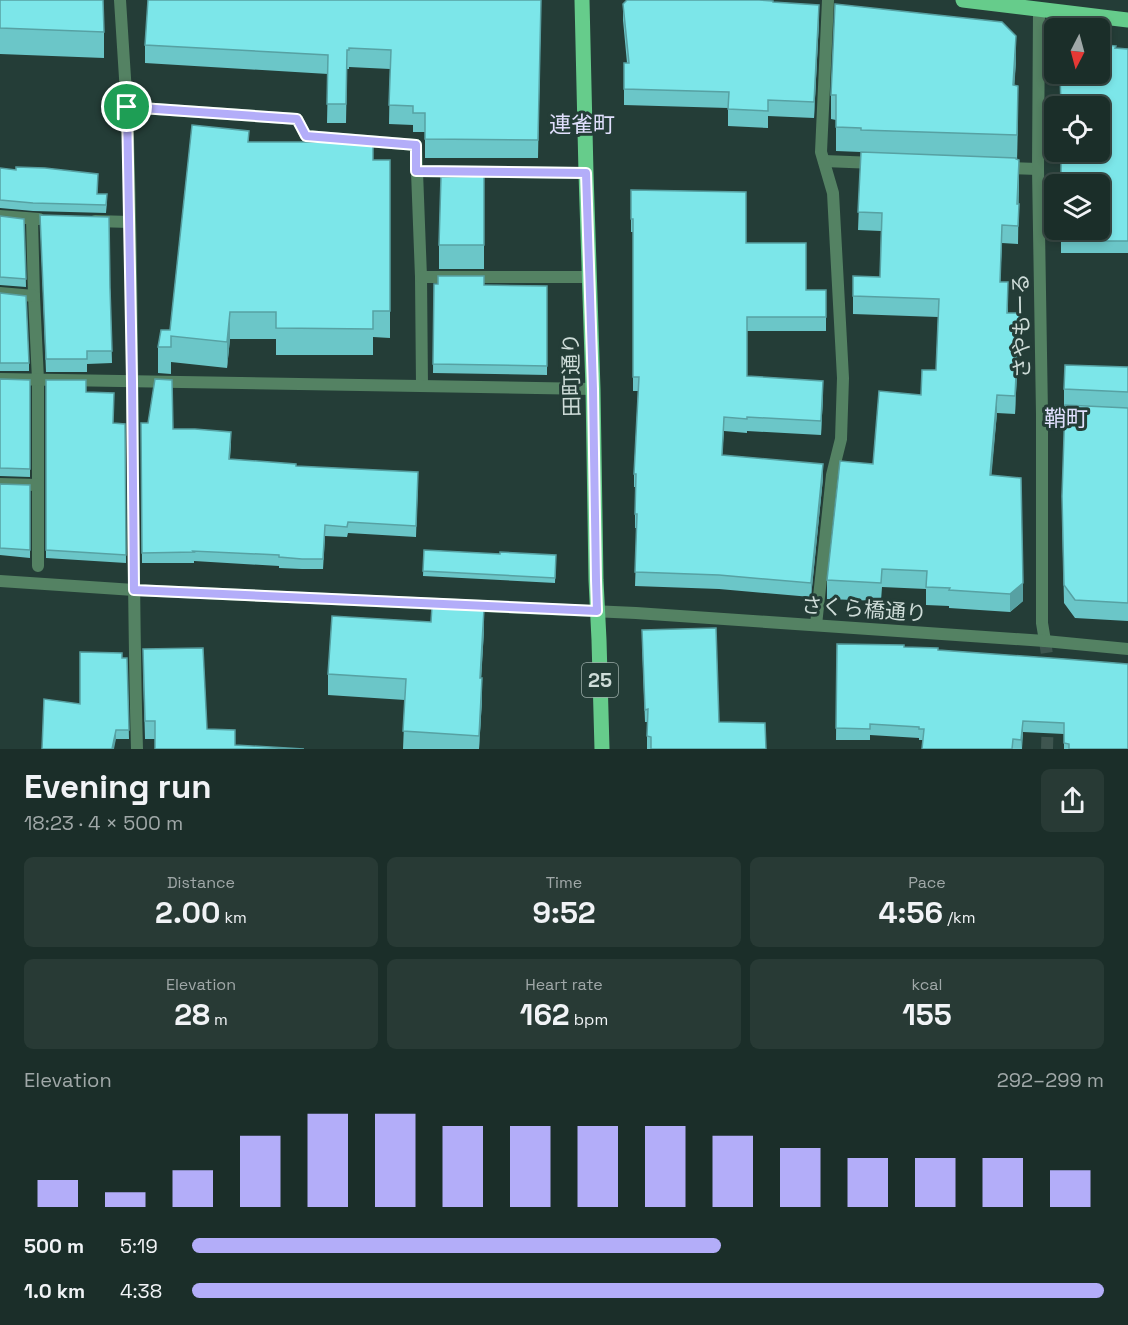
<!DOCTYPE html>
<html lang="en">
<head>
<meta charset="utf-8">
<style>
  body { margin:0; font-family:"Space Grotesk","Noto Sans JP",sans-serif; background:#283a35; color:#f1f3f6; height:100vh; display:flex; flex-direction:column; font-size:22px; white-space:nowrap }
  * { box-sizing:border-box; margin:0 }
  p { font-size:20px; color:#a0a8a8 }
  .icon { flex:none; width:33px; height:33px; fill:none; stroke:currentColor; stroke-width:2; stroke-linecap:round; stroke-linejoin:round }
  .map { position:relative; height:749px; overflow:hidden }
  .panel { display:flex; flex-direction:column; background:#1b2e29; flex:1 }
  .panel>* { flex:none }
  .needle { width:39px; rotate:186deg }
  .controls { position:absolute; left:1044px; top:18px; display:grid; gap:12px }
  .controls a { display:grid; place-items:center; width:66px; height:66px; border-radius:9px; background:#1b2e29; box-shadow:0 3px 9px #0003,0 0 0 2px #394a46; font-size:30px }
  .pin { position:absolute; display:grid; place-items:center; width:51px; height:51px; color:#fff; margin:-26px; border:3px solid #fff; border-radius:50%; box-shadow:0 2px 6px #0007 }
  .round { display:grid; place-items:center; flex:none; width:63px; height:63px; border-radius:9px; background:#283a35 }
  .overview { display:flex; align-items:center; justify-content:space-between; height:102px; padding:0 24px }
  h1 { font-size:33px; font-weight:700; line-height:45px }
  .figures { display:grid; grid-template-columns:repeat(3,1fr); gap:9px; height:102px; padding:6px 24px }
  .figures div { display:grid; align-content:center; border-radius:9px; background:#283a35; text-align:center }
  .figures b { font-size:30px; font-weight:700 }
  .figures small { font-size:16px; font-weight:400 }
  .figures p { font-size:16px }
  .chart { height:168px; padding:12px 24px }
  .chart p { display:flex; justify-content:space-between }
  .chart svg { width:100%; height:108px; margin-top:6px; stroke:#b3adf9; stroke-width:6 }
  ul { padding:0 24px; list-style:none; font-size:20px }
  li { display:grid; grid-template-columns:96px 72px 1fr; align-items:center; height:45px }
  li i { height:15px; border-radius:8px; background:#b3adf9 }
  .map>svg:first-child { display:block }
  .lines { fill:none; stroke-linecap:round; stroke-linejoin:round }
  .pedestrian-tunnel { stroke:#3e554f; stroke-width:12; stroke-dasharray:12 6; stroke-linecap:butt }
  .service { stroke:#548263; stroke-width:12 }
  .pedestrian { stroke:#548263; stroke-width:12 }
  .minor { stroke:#548263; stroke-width:12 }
  .tertiary { stroke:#548263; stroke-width:12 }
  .primary { stroke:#66cc8b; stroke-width:15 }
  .wall { fill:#6bc6c8 }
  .shaded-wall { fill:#57a1a3 }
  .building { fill:#7ce6e9; stroke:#57a1a3; stroke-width:1.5 }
  .route-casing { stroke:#fff; stroke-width:12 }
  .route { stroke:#b3adf9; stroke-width:8 }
  .labels { text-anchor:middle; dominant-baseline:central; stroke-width:6; stroke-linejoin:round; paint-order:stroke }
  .shield { fill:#243d37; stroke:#9baca8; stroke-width:1.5 }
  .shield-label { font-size:20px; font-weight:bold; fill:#cedcd8 }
  .street-label { font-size:21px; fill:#cedcd8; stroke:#243d37 }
  .neighbourhood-label { font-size:22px; fill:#e0dffc; stroke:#243d37 }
</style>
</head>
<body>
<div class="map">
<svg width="1128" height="749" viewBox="0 0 1128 749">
  <rect width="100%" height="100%" fill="#243d37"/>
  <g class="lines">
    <g class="pedestrian-tunnel">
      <path d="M1045,641l3,20v12"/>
      <path d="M1047,749l1,-32"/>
    </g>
    <g class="service">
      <path d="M824,161l51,2"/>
      <path d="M1004,168l34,1"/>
      <path d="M0,216l39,3"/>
      <path d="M32,219l2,77 4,84v186"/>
      <path d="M95,221l35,1"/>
      <path d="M0,293l34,3"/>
      <path d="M1042,414l37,2"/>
      <path d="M0,484l38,1"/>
      <path d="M816,625l16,-150 9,-36 2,-61 -10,-185 -12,-41 7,-152"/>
    </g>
    <path class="pedestrian" d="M1039,10l-1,159 4,245v209l3,18"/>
    <g class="minor">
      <path d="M120,0c2,36 5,73 7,109 8,213 4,427 10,640"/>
      <path d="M127,107l170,12 9,17 110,9 5,132 1,109"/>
      <path d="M416,171l170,2"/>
      <path d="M421,277h168"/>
      <path d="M0,379l593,10"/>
    </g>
    <path class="tertiary" d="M0,581l134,9 502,23 409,28 83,8"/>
    <g class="primary">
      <path d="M582,0l4,173 7,216 3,191 3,60 3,109"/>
      <path d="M963,0l165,20"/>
    </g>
  </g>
  <g class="wall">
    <path d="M0,0l104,32v26l-104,-4z"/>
    <path d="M541,0l-3,158h-113v-26h-12v-7l-24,-1 1,-55 -41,-2v2h-2l-1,54h-19l1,-49 -183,-11v-18z"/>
    <path d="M773,2l46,19 -5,97 -46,-2v12l-40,-2v-18l-104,-3v-42h3l-4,-43v-16z"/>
    <path d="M1116,48l12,1v204h-67v-23z"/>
    <path d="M1016,61l-2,25 4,24 -1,50 2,18 -1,66 -16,-1 -2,39 8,18v13l11,18 -4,83 -18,-1 -6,62 32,126 -13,11 -61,-4v-2l-23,-1v-16l-44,-2 -1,14 -54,-2v-19l46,-116 48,-69 15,-25 2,-53 -85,-3v-18l27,-19 1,-46 -23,-1 3,-78 -25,-1v-31l-5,-1v-24z"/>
    <path d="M249,142l124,18h17v178l-17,-1v18h-97v-16h-46l-3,29 -56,-6v12l-13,-1v-26l12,-17z"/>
    <path d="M0,168l97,26 10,8 -1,11 -73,-2 -33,-3z"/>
    <path d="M484,176v93h-45v-24z"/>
    <path d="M631,190l115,53 60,47h20v41h-79v45l76,19 -2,40 -74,-4v2l-23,-2 -2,24 101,23 -12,119 -92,-8 -84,-3 2,-58h-2v-41h-1v-13l4,-83h-5v-159h-2z"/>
    <path d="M40,215l70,73 2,75 -25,1v8h-41z"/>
    <path d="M0,216l24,3 2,68 -26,-2z"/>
    <path d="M434,284l113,2v89l-114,-2z"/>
    <path d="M0,293l29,70v8h-29z"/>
    <path d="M1128,367v254l-53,-3 -11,-15 -2,-89 3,-107h-1v-18z"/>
    <path d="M0,379l30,1v97l-30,-1z"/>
    <path d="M46,380l40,12 27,31 12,1 1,139 -80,-5z"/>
    <path d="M141,423l90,20 -1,16 66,7 122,16 -2,55 -68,-4 -1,4 -22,-1 -2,33h-21l-23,-1v-2l-85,-5v2h-52z"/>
    <path d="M0,484l30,1v73l-30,-3z"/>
    <path d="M424,550l76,4 56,1 -1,28 -132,-7z"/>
    <path d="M484,630l-3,48 1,22 -3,49h-76l2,-49 -77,-5v-21z"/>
    <path d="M642,642l77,80 47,27h-119v-27h-2z"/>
    <path d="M837,644l67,3 34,3 190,99h-64v-15l-41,-2 -1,17h-100l1,-9h-4v-2l-49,-3v5h-34z"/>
    <path d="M122,658h5l2,81h-13l-36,-35z"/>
    <path d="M143,667l64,62 28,16 -80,4v-10h-10z"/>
  </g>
  <g class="shaded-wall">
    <path d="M819,5v16l-5,97v-16z"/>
    <path d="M1016,36v25l-3,49v-25z"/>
    <path d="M1018,86v24l-1,50v-25z"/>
    <path d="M230,312v27l-3,29v-26z"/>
    <path d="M1019,313v18l-4,83v-18z"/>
    <path d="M823,381v14l-2,40v-14z"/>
    <path d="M997,395v18l-7,80v-18z"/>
    <path d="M823,464v14l-12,119v-14z"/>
    <path d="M1023,583v18l-13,11v-18z"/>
    <path d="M484,609v21l-4,70v-22z"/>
    <path d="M482,678v22l-3,49v-13z"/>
    <path d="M1023,721v11l-2,17v-9z"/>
    <path d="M116,730v9l-2,10h-2z"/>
  </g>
  <g class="building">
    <path d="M0,0h103l1,32 -104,-4z"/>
    <path d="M148,0h393l-3,140 -113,-1v-26h-12v-7l-24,-1 2,-55 -42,-2v2h-2l-1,54h-19l1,-49 -183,-10z"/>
    <path d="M627,0h132l14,1v1l46,3 -5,97 -46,-2v11l-40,-2 1,-17 -105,-3v-26h5l-6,-59z"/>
    <path d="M835,4l167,18 14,14 -3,49 5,1 -1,49 -156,-5v-2l-25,-1v-32h-5z"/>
    <path d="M1100,44l16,2 -1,2 13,1v192h-67v-11h39v-46h-39v-32h39v-46h-39l-1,-32h40z"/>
    <path d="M192,125l57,6 -1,11h125v18h17v151h-17v18l-97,-1v-16h-46l-3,30 -56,-6v11h-13l3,-17h9z"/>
    <path d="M861,152l155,6v1l3,1 -2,44h2l-1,22 -16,-1 -2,57h8l-1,31h12l-4,83 -18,-1 -7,80 31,3 2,105 -13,11 -61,-4 1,-2 -24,-1 1,-16 -45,-2 -1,14 -54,-3 13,-119 33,3 6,-73 42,4 1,-25h14l3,-71 -86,-3v-20l27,1 2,-64 -24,-1z"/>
    <path d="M16,167l29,1 53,6 -1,20h10l-1,11 -73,-2 -33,-3v-32l16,2z"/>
    <path d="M484,176v69h-45l2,-68z"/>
    <path d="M631,190l115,2v51h60v47h20v27h-79v59l76,5 -2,40 -74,-4v2l-23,-2 -2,38 101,9 -12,119 -92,-8 -84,-3 2,-58h-2l1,-40h-2l5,-97h-6v-158h-2z"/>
    <path d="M40,215l69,2 1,71 2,63h-25v8h-41z"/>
    <path d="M0,216l24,3 2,60 -26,-2z"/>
    <path d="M438,276h46v9l63,1v80l-114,-2 1,-80h4z"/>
    <path d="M0,293l26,3 3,67h-29z"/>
    <path d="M1065,365l63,2v25l-64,-3z"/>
    <path d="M0,379l30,1v89l-30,-1z"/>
    <path d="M155,379l17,1 1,49h22l36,3 -2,27 67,5v2l122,6 -2,54 -68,-4 -1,5 -22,-2 -2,34h-21l-23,-2v-2l-86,-4 1,1 -52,1 -1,-130h7z"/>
    <path d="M46,380h40v12l28,1 -1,30 12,1 1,131 -80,-5z"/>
    <path d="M1065,405l63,3v195l-53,-3 -11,-15 -2,-89z"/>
    <path d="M0,484l30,1v65l-30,-2z"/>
    <path d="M424,550l76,4v-2l56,3 -1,23 -132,-7z"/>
    <path d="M432,606l52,3 -4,69h2l-3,58 -76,-5 3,-52 -78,-5 4,-58 99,6z"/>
    <path d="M716,628l3,94 46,1 1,26h-115v-12l-4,-1 1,-27 -3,1 -3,-80z"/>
    <path d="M837,644l67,1v2l34,1v2l127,9 63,5v85h-59v-5l-5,-1v-20l-41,-2 -2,19 -8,-1 -1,10h-90l2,-20h-5v-2l-49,-3v5l-34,-1z"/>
    <path d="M203,648l4,81 28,1v15l69,4h-149v-28h-10l-2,-72z"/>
    <path d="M80,652l42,1v5h5l2,72h-13l-4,19h-70l2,-50 36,5z"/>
  </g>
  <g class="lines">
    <g class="route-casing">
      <path id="route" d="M127,107l170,12 9,17 110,9v26l170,2 7,216 3,191 1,31 -463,-21 -2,-209z"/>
    </g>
    <use href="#route" class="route"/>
  </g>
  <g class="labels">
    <rect class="shield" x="582" y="663" width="36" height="34" rx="4.5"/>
    <g class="shield-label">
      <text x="600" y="680">25</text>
    </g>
    <g class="street-label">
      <text transform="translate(1021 326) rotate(-91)">さやもーる</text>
      <text transform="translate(571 375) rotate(-91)">田町通り</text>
      <text transform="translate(864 609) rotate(4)">さくら橋通り</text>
    </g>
    <g class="neighbourhood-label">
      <text x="582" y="124">連雀町</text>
      <text x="1066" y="418">鞘町</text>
    </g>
  </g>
</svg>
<div class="controls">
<a><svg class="needle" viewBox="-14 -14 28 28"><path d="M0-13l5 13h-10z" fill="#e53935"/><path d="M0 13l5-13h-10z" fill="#a0a8a8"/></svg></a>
<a><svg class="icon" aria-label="locate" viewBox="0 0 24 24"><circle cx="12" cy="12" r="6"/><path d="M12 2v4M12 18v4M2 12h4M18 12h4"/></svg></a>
<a><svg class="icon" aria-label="layers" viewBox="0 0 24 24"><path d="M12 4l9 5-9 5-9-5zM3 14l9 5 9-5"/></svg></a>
</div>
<div class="pin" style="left:127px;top:107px;background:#1e9e55"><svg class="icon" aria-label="arrive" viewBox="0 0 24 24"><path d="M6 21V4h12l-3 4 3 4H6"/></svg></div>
</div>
<section class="panel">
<div class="overview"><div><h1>Evening run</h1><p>18:23 · 4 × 500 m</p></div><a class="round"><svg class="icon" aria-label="share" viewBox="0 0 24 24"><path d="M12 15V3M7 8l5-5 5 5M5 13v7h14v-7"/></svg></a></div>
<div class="figures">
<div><p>Distance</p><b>2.00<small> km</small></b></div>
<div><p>Time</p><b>9:52</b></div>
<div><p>Pace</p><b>4:56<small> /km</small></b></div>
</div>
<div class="figures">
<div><p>Elevation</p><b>28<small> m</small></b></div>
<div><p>Heart rate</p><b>162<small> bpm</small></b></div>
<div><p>kcal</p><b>155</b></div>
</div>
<div class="chart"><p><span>Elevation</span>292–299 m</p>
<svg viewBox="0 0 160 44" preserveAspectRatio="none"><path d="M5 44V33M15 44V38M25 44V29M35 44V15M45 44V6M55 44V6M65 44V11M75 44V11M85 44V11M95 44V11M105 44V15M115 44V20M125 44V24M135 44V24M145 44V24M155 44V29"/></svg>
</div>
<ul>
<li><b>500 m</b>5:19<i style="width:58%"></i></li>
<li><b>1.0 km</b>4:38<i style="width:100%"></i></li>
</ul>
</section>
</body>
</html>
